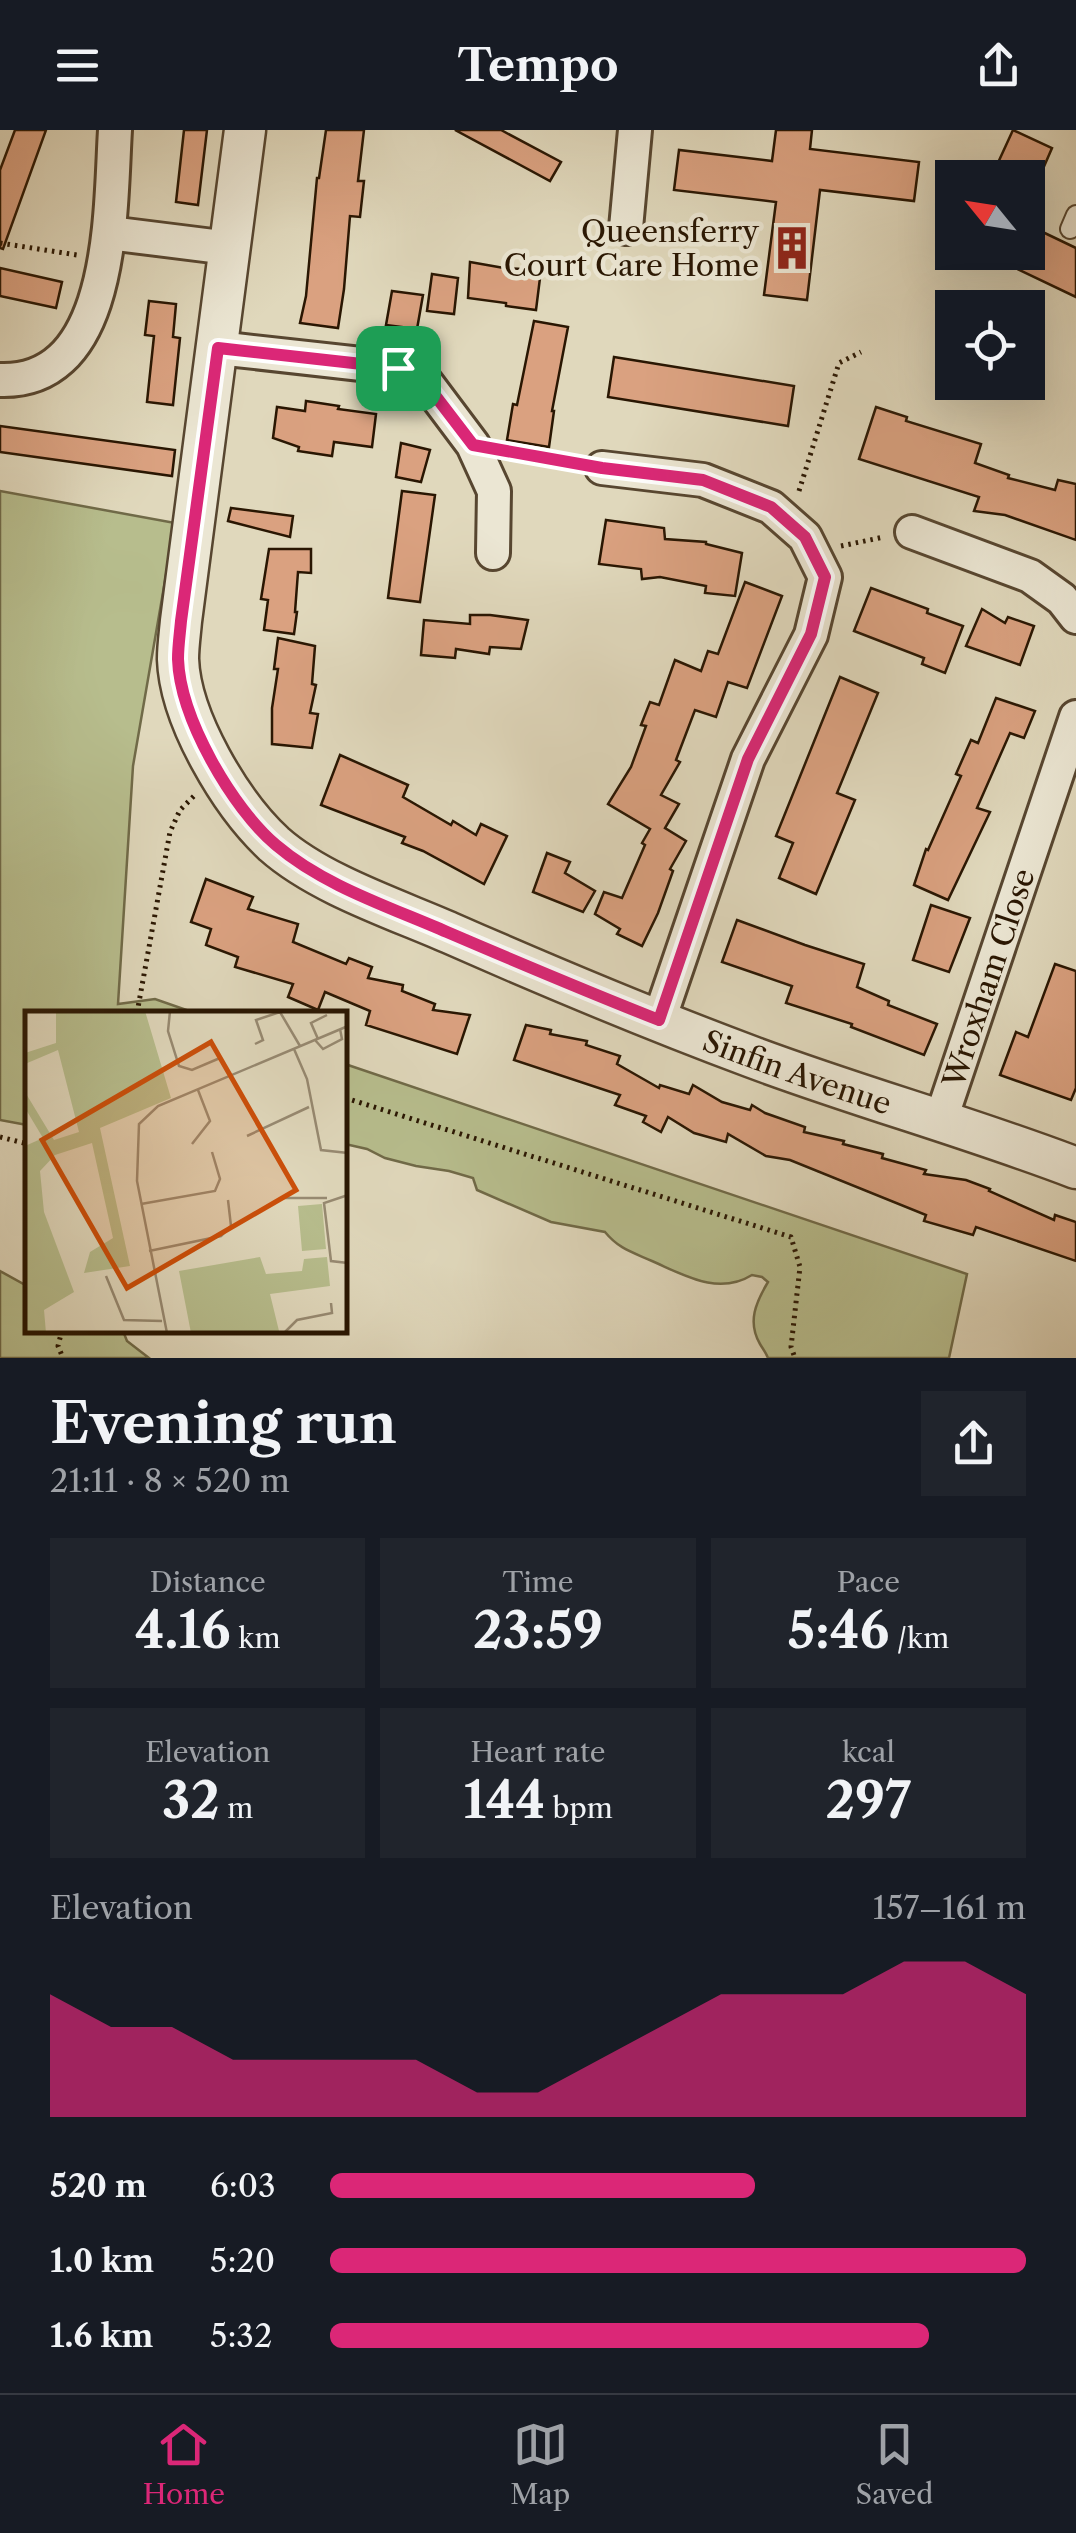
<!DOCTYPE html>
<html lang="en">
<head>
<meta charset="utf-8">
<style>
  body { margin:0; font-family:"Libre Caslon Text",serif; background:#20242c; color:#f1f3f6; height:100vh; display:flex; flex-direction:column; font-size:38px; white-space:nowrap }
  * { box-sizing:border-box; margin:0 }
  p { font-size:32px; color:#9ea1a6 }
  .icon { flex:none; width:55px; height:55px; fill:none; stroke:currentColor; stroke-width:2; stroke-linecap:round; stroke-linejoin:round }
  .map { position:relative; height:1228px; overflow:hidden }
  .sheet { display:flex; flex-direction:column; background:#171b24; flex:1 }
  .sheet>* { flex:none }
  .needle { width:65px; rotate:300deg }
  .buttons { position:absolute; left:935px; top:30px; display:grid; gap:20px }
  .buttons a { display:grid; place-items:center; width:110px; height:110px; border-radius:0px; background:#171b24; box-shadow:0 10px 40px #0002; font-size:50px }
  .pin { position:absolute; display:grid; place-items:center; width:85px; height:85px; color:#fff; margin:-42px; border-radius:20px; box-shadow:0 5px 15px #0006 }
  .round { display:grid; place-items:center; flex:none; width:105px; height:105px; border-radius:0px; background:#20242c }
  .summary { display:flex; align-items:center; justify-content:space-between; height:170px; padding:0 50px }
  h1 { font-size:55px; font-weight:700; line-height:75px }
  .metrics { display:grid; grid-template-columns:repeat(3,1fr); gap:15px; height:170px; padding:10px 50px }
  .metrics div { display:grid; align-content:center; border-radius:0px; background:#20242c; text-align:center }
  .metrics b { font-size:50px; font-weight:700 }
  .metrics small { font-size:28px; font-weight:400 }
  .metrics p { font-size:28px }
  .chart { height:280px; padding:20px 50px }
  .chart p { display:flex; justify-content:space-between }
  .chart svg { width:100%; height:180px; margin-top:10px; fill:#db2777; opacity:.7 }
  ul { padding:0 50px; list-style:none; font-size:32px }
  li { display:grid; grid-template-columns:160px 120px 1fr; align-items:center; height:75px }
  li i { height:25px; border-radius:12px; background:#db2777 }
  header { display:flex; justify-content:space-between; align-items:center; height:130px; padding:0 50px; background:#171b24; font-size:45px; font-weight:700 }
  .tabs { display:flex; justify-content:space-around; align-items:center; height:140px; border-top:2px solid #363941; background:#171b24; font-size:28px; color:#9ea1a6 }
  .tabs a { display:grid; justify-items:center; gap:5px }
  .tabs .current { color:#db2777 }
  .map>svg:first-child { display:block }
  .green { fill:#b7bd8d; stroke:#706a48; stroke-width:2.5 }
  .building { fill:#daa180; stroke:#291602; stroke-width:2.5 }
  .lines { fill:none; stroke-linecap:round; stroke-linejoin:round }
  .service-casing { stroke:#574630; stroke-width:22 }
  .minor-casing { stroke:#574630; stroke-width:38 }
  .tertiary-casing { stroke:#574630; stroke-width:45 }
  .path { stroke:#291602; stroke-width:5; stroke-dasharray:2.5 5; stroke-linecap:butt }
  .service { stroke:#ebe6d3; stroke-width:18 }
  .minor { stroke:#ebe6d3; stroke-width:32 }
  .tertiary { stroke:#ebe6d3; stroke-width:40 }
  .route-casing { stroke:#fff; stroke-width:20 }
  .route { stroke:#db2777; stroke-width:12 }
  .labels { text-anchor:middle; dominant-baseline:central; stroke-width:9; stroke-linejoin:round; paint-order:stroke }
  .poi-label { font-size:30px; fill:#291602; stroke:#ebe6d3; text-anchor:end }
  .street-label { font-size:30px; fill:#291602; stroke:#ebe6d3 }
  .inset-road { fill:none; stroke:#978a72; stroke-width:2.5 }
  .view { fill:#cb4f0a; fill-opacity:0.15; stroke:#cb4f0a; stroke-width:5 }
  .inset-edge { fill:none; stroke:#291602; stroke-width:5 }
</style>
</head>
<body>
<header><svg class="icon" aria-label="menu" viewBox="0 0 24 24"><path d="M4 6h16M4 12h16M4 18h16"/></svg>Tempo<svg class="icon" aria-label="share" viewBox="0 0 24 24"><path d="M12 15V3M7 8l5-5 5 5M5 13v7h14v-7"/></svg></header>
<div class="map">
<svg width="1076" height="1228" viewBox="0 0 1076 1228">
  <rect width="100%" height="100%" fill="#e0d8bc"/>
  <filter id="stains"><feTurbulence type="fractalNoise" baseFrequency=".002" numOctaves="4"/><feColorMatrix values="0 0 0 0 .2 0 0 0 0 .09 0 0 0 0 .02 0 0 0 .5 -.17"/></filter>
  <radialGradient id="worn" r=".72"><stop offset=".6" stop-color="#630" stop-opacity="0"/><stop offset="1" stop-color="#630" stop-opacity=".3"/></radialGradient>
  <g class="green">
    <path d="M0,361l175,32 -42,243 -15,238 37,-5 40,14h-167l-1,112 -27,-5z"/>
    <path d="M345,934l622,210 -18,84h-181c-2,-5 -5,-9 -8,-14 -13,-22 -4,-42 8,-62l-6,-5 -10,-2c-34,21 -68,0 -100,-14 -20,-9 -33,-12 -47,-29l-54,-10 -74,-32 -4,-12 -24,-7 -33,-5 -31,-8 -18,-9 -22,-5z"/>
    <path d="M0,1141l27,15 1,44 95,1 4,10 22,17h-149z"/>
  </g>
  <g class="building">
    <path d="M15,0h31l-43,119 -3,-1v-78z"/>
    <path d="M184,0h23l-9,75 -22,-3z"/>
    <path d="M326,0h38l-6,51h6l-4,36 -10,-1 -6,73 -6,39 -38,-5 6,-27 11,-118h2z"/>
    <path d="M455,0h46l60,32 -11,19z"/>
    <path d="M776,0h36l-2,19 109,13 -5,39 -94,-11 -13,110 -43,-5 12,-93 -102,-12 5,-40 93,11z"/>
    <path d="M1013,0l39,18 -13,30h-48z"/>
    <path d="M1028,95l48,23v49l-94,-45h46z"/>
    <path d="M470,132l34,6 37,2 -5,40 -30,-4v-3l-38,-5z"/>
    <path d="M0,138l62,14 -6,26 -56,-12z"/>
    <path d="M432,144l26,4 -4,36 -27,-3z"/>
    <path d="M392,161l31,4 -6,34 -31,-4z"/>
    <path d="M149,171l27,3 -3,33 7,1 -7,67 -26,-3 7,-66 -9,-1z"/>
    <path d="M534,191l34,6 -16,84h2l-5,36 -42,-7 6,-36 4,1z"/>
    <path d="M614,227l180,29 -6,40 -180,-29z"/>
    <path d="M306,271l33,5 -1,3 38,5 -4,33 -38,-5 -2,14 -34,-5 1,-4 -26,-9 4,-31 28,4z"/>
    <path d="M876,277l31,10 -1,4 75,23 -6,19 34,12 -1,3 47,12 3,-10 18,4v56l-71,-25 -31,-4 5,-14 -120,-38z"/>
    <path d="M0,296l175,24 -3,26 -172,-24z"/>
    <path d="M401,313l29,7 -9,32 -25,-5z"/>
    <path d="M402,361l33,4 -15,107 -32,-4z"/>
    <path d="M231,378l62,8 -3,21 -62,-16z"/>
    <path d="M606,390l58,8 1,11 41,3v2l36,9 -7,43 -30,-3 1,-7 -46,-9 -18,2 -1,-10 -42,-5z"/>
    <path d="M269,419h42v24l-13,-1 -3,40h2l-3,22 -30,-4 4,-30 -7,-1z"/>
    <path d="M745,452l37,14 -35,92 -19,-6 -12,35 -21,-7 -19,50 4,2 -19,33 18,9 -14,24 21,13 -16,28 3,2 -15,42 -16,33 -25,-12 3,-5 -25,-15 9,-22 18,6 23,-53 -3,-2 8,-14 -42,-25 23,-37 15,-41 -5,-1 9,-23 9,3 16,-45 26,11 7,-20 10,3z"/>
    <path d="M871,458l57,21 -1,4 36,13 -18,47 -23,-9 2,-6 -70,-27z"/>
    <path d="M982,479l23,14 3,-6 26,9 -14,39 -54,-19z"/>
    <path d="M470,485h20l38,5 -7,29 -31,-2 -1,7 -33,-5 -1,9 -34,-3 3,-35 46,4z"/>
    <path d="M278,508l37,8 -3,38 4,1 -6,28 8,1 -6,34 -40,-4v-36l6,-39h-4z"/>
    <path d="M840,547l38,16 -41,100 18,7 -39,94 -37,-16 14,-35 -17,-7z"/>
    <path d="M996,568l39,13 -11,27 -14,-5 -33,75 13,4 -42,88 -34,-15 12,-36 2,1 33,-74 -5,-2 15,-34 7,3z"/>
    <path d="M340,625l68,30 -5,12 48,28 2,-4 23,14 5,-11 26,12 -23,48 -61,-33 -21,-8 3,-6 -84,-32z"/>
    <path d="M547,723l23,9 -5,11 30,18 -12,21 -50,-20z"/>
    <path d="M206,749l47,18 -5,12 50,15 -5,18 53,22 3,-6 23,9 -4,11 35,7 -1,6 33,13 -2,6 37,5 -13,39 -91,-29 4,-14 -45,-19 -7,18 -30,-13 5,-13 -58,-17 3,-10 -32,-12 5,-16 -20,-7z"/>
    <path d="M931,775l39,13 -21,54 -36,-12z"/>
    <path d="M737,790l68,25 59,19 -7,23 32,14 -1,4 49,19 -13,31 -73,-28 1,-3 -66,-21 6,-17 -70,-24z"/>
    <path d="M1055,834l21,7v117l-5,12 -71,-25 16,-43 12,5z"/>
    <path d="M526,895l25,5 -1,4 37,7 -1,4 34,11 -3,8 42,24 1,-3 29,9 4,-9 29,17 28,8 2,-5 13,8 40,14 -1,5 40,9 -1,3 40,10 -1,4 44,12 -2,4 42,6 24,9 -1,2 65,29 1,-5 21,7v39l-100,-34 -3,8 -49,-14 2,-6 -136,-55 -24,-4 -38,-22 -2,8 -32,-9 -26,-16 -7,15 -18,-10 3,-6 -31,-11 5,-10 -106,-35z"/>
  </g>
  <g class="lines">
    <g class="service-casing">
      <path id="service" d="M1070,99l6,-14"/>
    </g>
    <g class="minor-casing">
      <g id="minor">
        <path d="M626,98l9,-98"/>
        <path d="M109,103l120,15"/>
        <path d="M218,218l179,20 28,13 48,64 21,46 -1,62"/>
        <path d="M0,250c116,4 110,-172 115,-250"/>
        <path d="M602,338l101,12 68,27 34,30 20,40 -14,58 -63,124 -89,261"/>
        <path d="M912,402l118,44 32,23 14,18"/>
        <path id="s1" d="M940,992l136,-405"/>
      </g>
    </g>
    <g class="tertiary-casing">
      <g id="tertiary">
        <path id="s2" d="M245,0l-64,491c-1,12 -3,25 -3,38 2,60 53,145 96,185 45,40 121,65 176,89 100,44 200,86 302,124 107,40 217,70 324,111"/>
      </g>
    </g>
    <g class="path">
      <path d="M0,113l77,12"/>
      <path d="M506,321l68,12"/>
      <path d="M799,361l40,-128 22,-11"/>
      <path d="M841,416l43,-9"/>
      <path d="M137,883l33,-181 10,-22 14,-14"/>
      <path d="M345,968l446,139 9,30 -9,80 4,11"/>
      <path d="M0,1007l28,7"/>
      <path d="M62,1200l-4,16 5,12"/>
    </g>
    <use href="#service" class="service"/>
    <use href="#minor" class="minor"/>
    <use href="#tertiary" class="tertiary"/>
  </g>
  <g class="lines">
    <g class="route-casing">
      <path id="route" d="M218,218l180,20 26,13 49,64 129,23 101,12 68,27 34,30 20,40 -14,57 -63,125 -89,261c-71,-28 -142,-58 -212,-88 -57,-25 -123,-46 -171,-87 -44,-37 -96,-127 -98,-186 0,-13 2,-26 3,-38z"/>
    </g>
    <use href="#route" class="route"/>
  </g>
  <defs>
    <g id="building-bare" transform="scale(3.45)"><path d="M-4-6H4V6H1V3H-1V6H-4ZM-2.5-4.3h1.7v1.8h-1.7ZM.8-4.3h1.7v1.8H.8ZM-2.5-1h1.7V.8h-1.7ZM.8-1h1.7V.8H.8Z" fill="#8f2418" stroke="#ebe6d3" stroke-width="2.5" paint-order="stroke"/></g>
  </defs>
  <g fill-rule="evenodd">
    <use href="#building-bare" x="792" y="118"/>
  </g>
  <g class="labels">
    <g class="poi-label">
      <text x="759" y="101">Queensferry<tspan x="759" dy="34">Court Care Home</tspan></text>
    </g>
    <g class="street-label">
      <text stroke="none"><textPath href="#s1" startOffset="152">Wroxham Close</textPath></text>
      <text stroke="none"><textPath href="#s2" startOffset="1318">Sinfin Avenue</textPath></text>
    </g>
  </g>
  <g transform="translate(25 881)">
    <rect width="322" height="322" fill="#e0d8bc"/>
    <path d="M31,0h89l26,87 -71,30 30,138 -46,7 6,-21 23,-14 -21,-95 -37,12 -15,16 4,41 30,80 -30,18 2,23h-21v-187l18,-8 -18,-30v-16l29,48 25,-8 -21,-82 -33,14v-11l31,-10zM297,193l4,45 -24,2 -4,-45zM235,246l6,17 36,-3 2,-12 23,-2 3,29 -60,8 9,37 -88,2 -12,-62z" fill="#b7bd8d"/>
    <path class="inset-road" d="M145,0l-2,20 11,35 13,4 28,-12M293,28l-7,-16 16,-8M290,29l8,9 19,-10 -2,-10M230,33l8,-4 -7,-20 24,-8 20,34M269,38l13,30 14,71 27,3M222,125l62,-29M167,133l18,-23 -12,-31M323,184l-24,8 7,58 17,2M257,187h45M116,193l74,-13 5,-12 -8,-27M124,240l72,-15 10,-10 -3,-26M81,265l18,44 38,1M142,322l-30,-152 2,-57 19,-18 190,-80M259,322l13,-13 35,-7 -1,-10"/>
    <path class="view" d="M186,31l85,148 -169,98 -85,-148z"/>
    <rect width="322" height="322" class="inset-edge"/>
  </g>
  <rect width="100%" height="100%" filter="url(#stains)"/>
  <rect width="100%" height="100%" fill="url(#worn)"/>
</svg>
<div class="buttons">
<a><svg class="needle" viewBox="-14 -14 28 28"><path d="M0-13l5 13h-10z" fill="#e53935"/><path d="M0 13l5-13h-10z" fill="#9ea1a6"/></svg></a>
<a><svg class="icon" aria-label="locate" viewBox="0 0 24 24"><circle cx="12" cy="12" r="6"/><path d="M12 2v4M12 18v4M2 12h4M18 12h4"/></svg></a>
</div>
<div class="pin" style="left:398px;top:238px;background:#1e9e55"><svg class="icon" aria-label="arrive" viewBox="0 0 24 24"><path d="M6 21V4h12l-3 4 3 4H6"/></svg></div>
</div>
<section class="sheet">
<div class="summary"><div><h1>Evening run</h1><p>21:11 · 8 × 520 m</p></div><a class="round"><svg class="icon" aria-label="share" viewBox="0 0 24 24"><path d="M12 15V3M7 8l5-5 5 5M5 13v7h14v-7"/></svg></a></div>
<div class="metrics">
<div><p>Distance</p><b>4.16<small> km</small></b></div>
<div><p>Time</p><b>23:59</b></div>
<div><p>Pace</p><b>5:46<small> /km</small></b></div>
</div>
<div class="metrics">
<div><p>Elevation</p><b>32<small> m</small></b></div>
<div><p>Heart rate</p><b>144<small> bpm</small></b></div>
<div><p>kcal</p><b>297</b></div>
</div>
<div class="chart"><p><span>Elevation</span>157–161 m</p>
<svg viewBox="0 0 160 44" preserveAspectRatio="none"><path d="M0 44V14L10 22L20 22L30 30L40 30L50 30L60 30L70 38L80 38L90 30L100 22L110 14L120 14L130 14L140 6L150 6L160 14V44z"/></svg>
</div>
<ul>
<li><b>520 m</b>6:03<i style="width:61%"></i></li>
<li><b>1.0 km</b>5:20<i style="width:100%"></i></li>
<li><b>1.6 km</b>5:32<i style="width:86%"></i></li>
</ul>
</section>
<nav class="tabs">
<a class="current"><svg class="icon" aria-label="home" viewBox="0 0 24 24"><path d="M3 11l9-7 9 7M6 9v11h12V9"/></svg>Home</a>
<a><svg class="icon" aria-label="map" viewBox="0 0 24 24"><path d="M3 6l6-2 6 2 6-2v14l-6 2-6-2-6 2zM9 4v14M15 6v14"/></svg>Map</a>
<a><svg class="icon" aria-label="saved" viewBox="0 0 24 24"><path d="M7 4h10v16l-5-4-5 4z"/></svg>Saved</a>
</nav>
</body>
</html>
